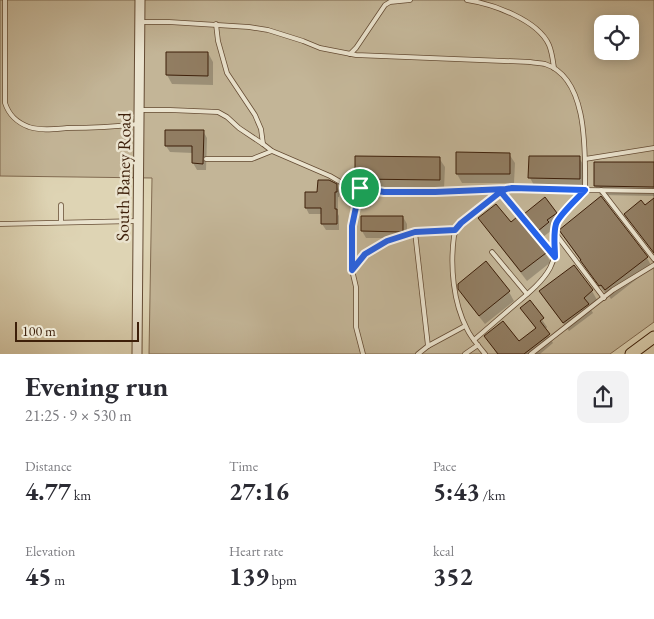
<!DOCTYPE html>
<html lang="en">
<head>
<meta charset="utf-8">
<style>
  body { margin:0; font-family:"EB Garamond",serif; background:#f2f2f3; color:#2b2b33; height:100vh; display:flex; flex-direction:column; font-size:19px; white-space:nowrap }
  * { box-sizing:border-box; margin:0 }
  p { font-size:16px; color:#7c7c81 }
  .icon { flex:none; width:28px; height:28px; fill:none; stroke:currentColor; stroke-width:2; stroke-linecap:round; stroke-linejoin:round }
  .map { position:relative; height:354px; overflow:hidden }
  .details { display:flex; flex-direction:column; background:#fff; flex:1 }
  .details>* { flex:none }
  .controls { position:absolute; left:594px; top:15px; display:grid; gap:10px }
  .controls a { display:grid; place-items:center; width:45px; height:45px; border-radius:10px; background:#fff; box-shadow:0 2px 12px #0003; font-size:25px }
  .scale { position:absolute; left:15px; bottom:12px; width:124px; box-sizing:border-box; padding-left:5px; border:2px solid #3d1f09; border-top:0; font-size:14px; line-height:18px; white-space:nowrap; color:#3d1f09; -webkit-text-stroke:4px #eae3ce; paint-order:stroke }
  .pin { position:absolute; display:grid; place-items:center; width:42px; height:42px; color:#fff; margin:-21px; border:2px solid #fff; border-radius:50%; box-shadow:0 1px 5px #0007 }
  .round { display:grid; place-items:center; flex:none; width:52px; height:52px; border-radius:10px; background:#f2f2f3 }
  .overview { display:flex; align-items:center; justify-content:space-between; height:85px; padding:0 25px }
  h1 { font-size:28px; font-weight:700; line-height:38px }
  .stats { display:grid; grid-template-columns:repeat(3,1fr); gap:8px; height:85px; padding:5px 25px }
  .stats div { display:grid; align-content:center }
  .stats b { font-size:25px; font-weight:700 }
  .stats small { font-size:14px; font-weight:400 }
  .stats p { font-size:14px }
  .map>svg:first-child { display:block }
  .green { fill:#c3b597; stroke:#806a50; fill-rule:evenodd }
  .shadow { fill:#0003 }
  .building { fill:#917d62; stroke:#3d1f09 }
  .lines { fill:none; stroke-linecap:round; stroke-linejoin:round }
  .service-casing { stroke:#654c34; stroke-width:5.5 }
  .tertiary-casing { stroke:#654c34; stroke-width:11 }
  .primary-casing { stroke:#3d1f09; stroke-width:13 }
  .service { stroke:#eae3ce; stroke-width:4 }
  .tertiary { stroke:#eae3ce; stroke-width:9 }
  .primary { stroke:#ded4b4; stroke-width:11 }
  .route-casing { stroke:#fff; stroke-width:10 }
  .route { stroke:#2563eb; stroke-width:6 }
  .labels { text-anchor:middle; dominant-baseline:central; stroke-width:5; stroke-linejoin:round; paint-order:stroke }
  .street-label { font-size:18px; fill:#3d1f09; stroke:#eae3ce }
</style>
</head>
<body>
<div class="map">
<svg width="654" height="354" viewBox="0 0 654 354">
  <rect width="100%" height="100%" fill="#ded4b4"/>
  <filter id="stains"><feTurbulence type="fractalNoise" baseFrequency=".004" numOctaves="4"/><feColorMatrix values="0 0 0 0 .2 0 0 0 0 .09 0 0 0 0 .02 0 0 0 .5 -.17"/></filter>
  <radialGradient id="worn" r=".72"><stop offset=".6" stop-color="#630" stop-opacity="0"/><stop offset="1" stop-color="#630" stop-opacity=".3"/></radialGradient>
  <path class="green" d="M0,0h654v322l-44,32h-461l3,-176 -152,-2zM602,24h28v27h-28z"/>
  <g class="shadow">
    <path d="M208,53l5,9v23l-41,-1 -5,-9z"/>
    <path d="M203,131l4,7 -1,32h-9l-4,-7v-10l-23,-1 -4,-6z"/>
    <path d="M509,154l6,9 -1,20h-52l-5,-9z"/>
    <path d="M530,157l49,1 6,9 -1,21 -49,-1 -5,-9z"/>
    <path d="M439,158l6,9 -1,22 -83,-1 -5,-9z"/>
    <path d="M654,164v32l-54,-1 -5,-9z"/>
    <path d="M336,185l3,6v6h-1v17l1,2v14h-13l-4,-6v-10h-13l-3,-6 13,-15z"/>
    <path d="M601,198l46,60 5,9 -41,32 -4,-6 -1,1 -19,-24 -27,-39z"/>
    <path d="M556,213l4,7 -9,7 1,3 -9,7 -14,-16 -4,-7z"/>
    <path d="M362,217h41l4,7v14h-41l-4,-7z"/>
    <path d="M480,218l31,6 34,29 6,9 -24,19 -42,-54z"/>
    <path d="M486,263l23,29 5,9 -29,23 -20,-25 -5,-10z"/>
    <path d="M574,267l18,24 5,9 -8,6 4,7 -24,18 -23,-30 -5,-9z"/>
    <path d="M530,302l17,25 -2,3 8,13 -13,11h-43l-11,-17 33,6 17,-14 -9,-13z"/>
  </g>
  <g class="building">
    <path d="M166,52h42v24l-42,-1z"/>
    <path d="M165,130h39l-1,34 -11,-1v-17h-27z"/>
    <path d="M456,152l54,1v21h-54z"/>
    <path d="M355,156l85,1v23l-85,-1z"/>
    <path d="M529,156h51v23l-52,-1z"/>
    <path d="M594,162h60v25l-60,-1z"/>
    <path d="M318,180h11l8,4v8h-2v17h2v15h-16v-16h-16v-16h12z"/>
    <path d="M601,196l47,61 -43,33 -4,-5 -2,1 -19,-26h1l-22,-30z"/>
    <path d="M545,197l12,16 -10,7 2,2 -11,9 -14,-17z"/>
    <path d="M654,198v55l-30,-39 17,-14 4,5z"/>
    <path d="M496,204l15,18 6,-5 29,36 -25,19 -43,-54z"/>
    <path d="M361,216h42v16l-42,-1z"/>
    <path d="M486,261l24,30 -31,25 -21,-27v-5z"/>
    <path d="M574,265l19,25 -9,8 5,6 -26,19 -24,-32z"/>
    <path d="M530,300l14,18 -4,3 10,13 -26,20h-26l-14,-18 19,-15 16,20 17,-13 -16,-20z"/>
  </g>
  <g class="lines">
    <g class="service-casing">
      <g id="service">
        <path d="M5,0v103c4,12 11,19 24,24 12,4 26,2 38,1 24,0 47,-1 71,-4"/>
        <path d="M467,0c26,4 71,20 82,45 3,7 4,16 5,23"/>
        <path d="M140,22h29l80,5 19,3 35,11 17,7 36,7 174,7c5,1 11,1 15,2 44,14 40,90 40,126l-73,-2 -6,1 -7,4c-14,11 -40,26 -45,43 -4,30 -1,66 13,93 4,9 12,17 18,25"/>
        <path d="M216,24l2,17 9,32 28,42 6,14 2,15 9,7 58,25 12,7 30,8 63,1 68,-3"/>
        <path d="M350,54l6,-6 29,-43 5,-3 20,-2"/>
        <path d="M140,110h30l48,2 9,5 12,11 24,16"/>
        <path d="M206,159h46l20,-8"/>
        <path d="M585,159l69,-11"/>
        <path d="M361,188l-9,37 -1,24 1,21 4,17v40l7,27"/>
        <path d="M601,190l53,69"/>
        <path d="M501,192l54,65"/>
        <path d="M61,205v17"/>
        <path d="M0,224l138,-3"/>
        <path d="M415,232l13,114"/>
        <path d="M555,233l49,65"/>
        <path d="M492,252l35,42"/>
        <path d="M352,270l13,-15 22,-14 28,-9 40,-1"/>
        <path d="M474,340c15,-13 30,-26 44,-38 12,-10 25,-21 32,-34 9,-16 1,-33 7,-46 4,-9 21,-24 28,-32l69,1"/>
        <path d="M418,354l10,-8 37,-20"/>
        <path d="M465,354l13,-9"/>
        <path d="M531,354l82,-64 41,-25"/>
      </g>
    </g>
    <g class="tertiary-casing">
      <path id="tertiary" d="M137,354l3,-354"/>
    </g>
    <g class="primary-casing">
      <path id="primary" d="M631,354l23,-17"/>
    </g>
    <use href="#service" class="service"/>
    <use href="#tertiary" class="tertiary"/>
    <use href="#primary" class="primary"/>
  </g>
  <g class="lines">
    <g class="route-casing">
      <path id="route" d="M360,188l24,4h51l71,-3 -5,3 54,65c0,-10 -2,-22 1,-33 3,-9 22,-26 29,-34l-73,-2 -6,1 -7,4 -38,30 -6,7 -40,2 -28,9 -22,13 -13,16v-44l8,-38"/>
    </g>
    <use href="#route" class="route"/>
  </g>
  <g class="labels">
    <g class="street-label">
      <text transform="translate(123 177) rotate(-89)">South Baney Road</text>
    </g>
  </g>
  <rect width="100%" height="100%" filter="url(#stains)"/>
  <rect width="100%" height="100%" fill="url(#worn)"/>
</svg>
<div class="controls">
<a><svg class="icon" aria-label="locate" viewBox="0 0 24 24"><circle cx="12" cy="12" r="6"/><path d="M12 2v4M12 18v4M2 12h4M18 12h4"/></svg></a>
</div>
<div class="scale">100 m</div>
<div class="pin" style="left:360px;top:188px;background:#1e9e55"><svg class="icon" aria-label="arrive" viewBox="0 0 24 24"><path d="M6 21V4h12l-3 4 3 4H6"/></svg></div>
</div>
<section class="details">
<div class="overview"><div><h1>Evening run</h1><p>21:25 · 9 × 530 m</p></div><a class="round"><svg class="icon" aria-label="share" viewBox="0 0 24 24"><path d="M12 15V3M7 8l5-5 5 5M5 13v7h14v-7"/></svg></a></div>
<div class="stats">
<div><p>Distance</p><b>4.77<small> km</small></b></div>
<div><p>Time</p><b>27:16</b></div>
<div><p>Pace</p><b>5:43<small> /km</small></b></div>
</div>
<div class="stats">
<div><p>Elevation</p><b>45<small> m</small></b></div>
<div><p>Heart rate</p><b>139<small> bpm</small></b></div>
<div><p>kcal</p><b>352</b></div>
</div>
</section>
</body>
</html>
